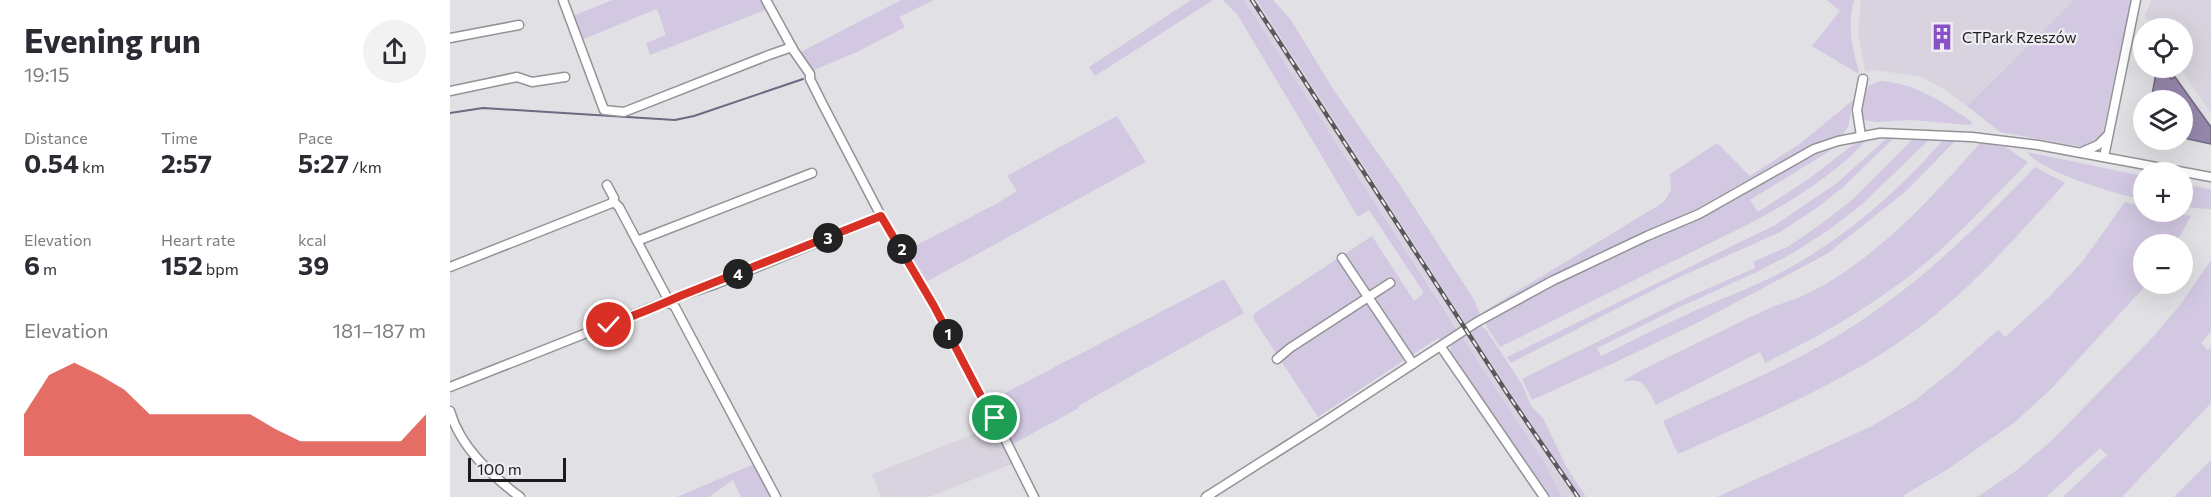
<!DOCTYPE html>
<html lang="en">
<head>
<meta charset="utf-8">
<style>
  body { margin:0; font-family:Commissioner,sans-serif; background:#f2f2f3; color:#2b2b33; height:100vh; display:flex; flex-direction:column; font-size:22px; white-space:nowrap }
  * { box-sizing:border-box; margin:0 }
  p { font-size:20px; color:#7c7c81 }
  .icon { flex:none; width:33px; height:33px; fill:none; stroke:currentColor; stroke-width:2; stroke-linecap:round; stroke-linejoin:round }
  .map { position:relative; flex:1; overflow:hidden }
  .panel { display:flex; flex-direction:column; background:#fff; width:450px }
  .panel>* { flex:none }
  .tools { position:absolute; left:1683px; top:18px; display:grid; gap:12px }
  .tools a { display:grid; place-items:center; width:60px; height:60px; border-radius:50%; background:#fff; box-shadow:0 6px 24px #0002; font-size:30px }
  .scale { position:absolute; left:18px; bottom:15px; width:98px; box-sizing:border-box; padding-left:6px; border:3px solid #1b1a1c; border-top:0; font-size:16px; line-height:21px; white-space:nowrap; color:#1b1a1c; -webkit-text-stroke:4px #eeedf1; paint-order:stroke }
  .pin { position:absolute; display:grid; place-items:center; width:51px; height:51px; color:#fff; margin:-26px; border:3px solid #fff; border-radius:50%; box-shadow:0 2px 6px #0007 }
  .km { position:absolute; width:30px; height:30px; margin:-15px; border-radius:50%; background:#222; color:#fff; font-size:16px; line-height:30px; text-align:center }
  .round { display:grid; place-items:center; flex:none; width:63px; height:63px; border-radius:32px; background:#f2f2f3 }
  .headline { display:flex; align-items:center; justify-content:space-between; height:102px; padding:0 24px }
  h1 { font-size:33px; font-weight:700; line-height:45px }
  .figures { display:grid; grid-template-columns:repeat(3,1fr); gap:9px; height:102px; padding:6px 24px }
  .figures div { display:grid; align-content:center }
  .figures b { font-size:26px; font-weight:700 }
  .figures small { font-size:16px; font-weight:400 }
  .figures p { font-size:16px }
  .chart { height:168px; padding:12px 24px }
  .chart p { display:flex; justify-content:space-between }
  .chart svg { width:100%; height:108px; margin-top:6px; fill:#d93025; opacity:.7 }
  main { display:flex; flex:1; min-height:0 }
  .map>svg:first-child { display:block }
  .built { fill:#d8d3de }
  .green { fill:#d2c8e2 }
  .water { fill:#9688ac; stroke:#716781; stroke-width:1.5 }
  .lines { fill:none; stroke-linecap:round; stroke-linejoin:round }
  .stream { stroke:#716781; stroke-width:2 }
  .minor-casing { stroke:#939296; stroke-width:11 }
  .minor { stroke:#fff; stroke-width:8 }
  .rail-casing { stroke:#59585b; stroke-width:4.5 }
  .rail { stroke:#eeedf1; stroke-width:2; stroke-dasharray:7; stroke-linecap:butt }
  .route-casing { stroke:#fff; stroke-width:12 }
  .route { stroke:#d93025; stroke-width:8 }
  .labels { text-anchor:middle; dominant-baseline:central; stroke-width:4.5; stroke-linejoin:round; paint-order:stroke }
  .poi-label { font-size:15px; fill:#1b1a1c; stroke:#eeedf1; text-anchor:start }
</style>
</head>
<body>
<main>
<section class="panel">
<div class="headline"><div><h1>Evening run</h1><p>19:15</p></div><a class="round"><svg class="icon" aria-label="share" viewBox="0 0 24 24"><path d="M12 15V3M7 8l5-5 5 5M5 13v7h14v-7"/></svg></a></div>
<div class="figures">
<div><p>Distance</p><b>0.54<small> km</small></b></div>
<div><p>Time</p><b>2:57</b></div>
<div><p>Pace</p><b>5:27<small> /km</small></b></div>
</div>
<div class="figures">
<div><p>Elevation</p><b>6<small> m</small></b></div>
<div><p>Heart rate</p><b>152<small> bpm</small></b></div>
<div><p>kcal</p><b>39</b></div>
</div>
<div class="chart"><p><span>Elevation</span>181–187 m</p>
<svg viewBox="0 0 160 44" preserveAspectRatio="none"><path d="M0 44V27L10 11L20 6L30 11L40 17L50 27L60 27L70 27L80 27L90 27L100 33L110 38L120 38L130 38L140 38L150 38L160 27V44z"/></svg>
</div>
</section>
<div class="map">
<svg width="1761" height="497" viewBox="0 0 1761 497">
  <rect width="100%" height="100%" fill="#e1e0e4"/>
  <g class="built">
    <path d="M794,0h13l212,330 111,167h-18l-18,-35z"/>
    <path d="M1411,0h213l-107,106 -22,-16 -24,-13 -45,-7 -11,2 -7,-41z"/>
    <path d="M1701,0h60v113l-31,-45h2v-40h-28l-9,-12z"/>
    <path d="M545,426l19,37 -85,34h-48l-9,-23z"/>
  </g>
  <g class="green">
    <path d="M163,0h150l5,9 -118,46 -4,-12 20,-8 -9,-26 -76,31 -9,-24z"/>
    <path d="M451,0h33l-35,17 6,10 -48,25 -48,20 -12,-18z"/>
    <path d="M741,0h22l-118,76 -6,-9z"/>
    <path d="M773,0h21l214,331 -17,11 -3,-4 -120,79 -65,-99 2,-5 117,-77 42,65 10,-8 -55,-83 -11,7 -121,-203z"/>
    <path d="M807,0h16l18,20 42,69 65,93 75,116 8,18 -14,10z"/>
    <path d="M1377,0h27c-7,23 -2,49 5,71l-2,2 -45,-27 28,-35z"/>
    <path d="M1624,0h57l-28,132c-4,9 -10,14 -20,15l-83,-15 -33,-26z"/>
    <path d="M1431,81c36,3 62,21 91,41l-2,3 -58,-5 -36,2 -12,-2 -5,-5c3,-15 3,-31 22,-34z"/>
    <path d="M1403,100l-5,27 -5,7 -39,15 -110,61 -83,38 -127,66 -1,-2 181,-110 7,-12 -1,-16 47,-31 33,33 51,-33z"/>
    <path d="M667,116l29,46 -222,121 -19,-32 91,-47 21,-13 -10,-15z"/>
    <path d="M1445,137l-53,51 -28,22 -34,22 -109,49 -160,82 -4,-6 268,-132 62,-42 50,-45z"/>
    <path d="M1464,138l16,1 -70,67 -30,23 -37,24 -36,19 -73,33 -87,43 4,8c30,-15 60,-30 91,-44 28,-13 57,-23 84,-37 63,-32 121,-82 167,-135l12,1 -50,51 -78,62 -130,69 -81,39 -84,38 -10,-21 160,-79 73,-32 -2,-6 36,-16 35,-24 29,-23z"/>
    <path d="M1417,140c-56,59 -131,90 -202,125 -55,27 -110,55 -165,82l-13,-20 -1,-5 3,-2 56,-30 187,-88 59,-36 24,-11 18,-6 -83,51 8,12 52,-34 45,-35z"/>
    <path d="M1530,143l25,4 23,15c-30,31 -60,63 -92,92 -51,45 -110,79 -171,109l-5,-11 -104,53c-9,-17 -12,-29 -34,-23 19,-13 41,-22 61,-32 29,-14 58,-29 87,-42 13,-5 26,-9 39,-15 67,-34 122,-94 171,-150z"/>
    <path d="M1577,152l116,24v24c-26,-6 -101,-27 -116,-48z"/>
    <path d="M1585,167l30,16c-48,53 -97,110 -156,152 -67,49 -155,85 -231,119l-15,-33c67,-32 140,-60 202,-103 64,-43 117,-96 170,-151z"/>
    <path d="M1732,184l29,5v20l-28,-2z"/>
    <path d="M1675,202l18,4 1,6h22l25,4 -16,28h-31v40h3l-96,105 -36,33 -67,47 -44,26 1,2h-188l155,-71 42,-25 38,-30 46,-41 7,7 43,-39 34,-36z"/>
    <path d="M1761,260v71l-10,12 7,7 3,-3v56l-89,94h-59l44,-42 -7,-7 -54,49h-69l40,-27 32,-27 103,-105 28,-33z"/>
    <path d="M774,279l20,34 -166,93 1,2 -68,37 -25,-42z"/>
    <path d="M1030,325l7,6 36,55 8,20 12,12 24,50 19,29h-6l-3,-4 -108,-163z"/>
    <path d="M1011,335l83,127 18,35h-14l-97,-140v-11z"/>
    <path d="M1761,460v37h-37z"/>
    <path d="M304,464l18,33h-31l-8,-17 -24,17h-32z"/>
  </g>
  <path class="water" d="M1707,68h5l9,11 4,-2 36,50v17l-28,-6 -1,-38h-31z"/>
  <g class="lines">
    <path class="stream" d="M0,113l33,-5 192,12 19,-4 109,-37"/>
    <g class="minor-casing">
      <g id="minor">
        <path d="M113,0l41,110 20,2 145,-57 23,-8"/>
        <path d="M316,0l28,51 16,23v5l12,24 59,113 53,90 49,94 12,19 39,78"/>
        <path d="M0,38l69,-13"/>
        <path d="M0,91l67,-14 15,5 33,-5"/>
        <path d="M1411,136l-4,-26 6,-31"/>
        <path d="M1632,152l16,-7 10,-10"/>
        <path d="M1654,157l32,-157"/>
        <path d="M164,202l5,5 51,96 10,-7 36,-12 165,-68"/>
        <path d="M187,241l175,-68"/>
        <path d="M892,258l71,106"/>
        <path d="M0,267l162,-64 2,-5 -7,-13"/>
        <path d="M991,347l103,150"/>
        <path d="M827,359l13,-11 100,-65"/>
        <path d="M0,387l210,-83 10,-1 5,4 101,190"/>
        <path d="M0,411c10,36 41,64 70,86"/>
        <path d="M756,497l115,-73 156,-102 75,-41 95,-45 52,-22 115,-65 24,-8 42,-8 92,4 66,8 173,32"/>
      </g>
    </g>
    <use href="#minor" class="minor"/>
    <g class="rail-casing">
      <path id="rail" d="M802,0l255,393 71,104"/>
    </g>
    <use href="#rail" class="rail"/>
  </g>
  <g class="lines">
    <g class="route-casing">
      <path id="route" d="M159,325c24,-9 49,-19 71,-29l201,-80 53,90 49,94 12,18"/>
    </g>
    <use href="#route" class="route"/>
  </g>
  <defs>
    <g id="building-bare" transform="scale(2.07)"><path d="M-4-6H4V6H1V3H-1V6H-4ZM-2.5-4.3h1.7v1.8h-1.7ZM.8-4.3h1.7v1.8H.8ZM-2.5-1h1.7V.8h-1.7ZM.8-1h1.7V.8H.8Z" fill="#8950c7" stroke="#eeedf1" stroke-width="2.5" paint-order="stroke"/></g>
  </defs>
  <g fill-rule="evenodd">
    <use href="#building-bare" x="1492" y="37"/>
  </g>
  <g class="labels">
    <g class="poi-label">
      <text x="1512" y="37">CTPark Rzeszów</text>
    </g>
  </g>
</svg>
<div class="tools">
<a><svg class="icon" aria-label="locate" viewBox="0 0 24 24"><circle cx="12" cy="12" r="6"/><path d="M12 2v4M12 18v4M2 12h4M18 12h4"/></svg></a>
<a><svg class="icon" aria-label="layers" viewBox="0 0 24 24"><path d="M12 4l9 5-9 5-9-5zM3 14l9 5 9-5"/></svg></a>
<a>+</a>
<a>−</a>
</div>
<div class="scale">100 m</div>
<div class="pin" style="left:545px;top:418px;background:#1e9e55"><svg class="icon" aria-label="arrive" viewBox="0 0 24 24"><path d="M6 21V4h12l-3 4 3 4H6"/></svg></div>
<div class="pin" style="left:159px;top:325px;background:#d93025"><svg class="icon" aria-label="check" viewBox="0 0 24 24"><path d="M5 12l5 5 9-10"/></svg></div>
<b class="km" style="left:498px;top:334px">1</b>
<b class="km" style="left:452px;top:249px">2</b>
<b class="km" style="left:378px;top:238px">3</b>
<b class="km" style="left:288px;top:274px">4</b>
</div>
</main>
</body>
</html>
